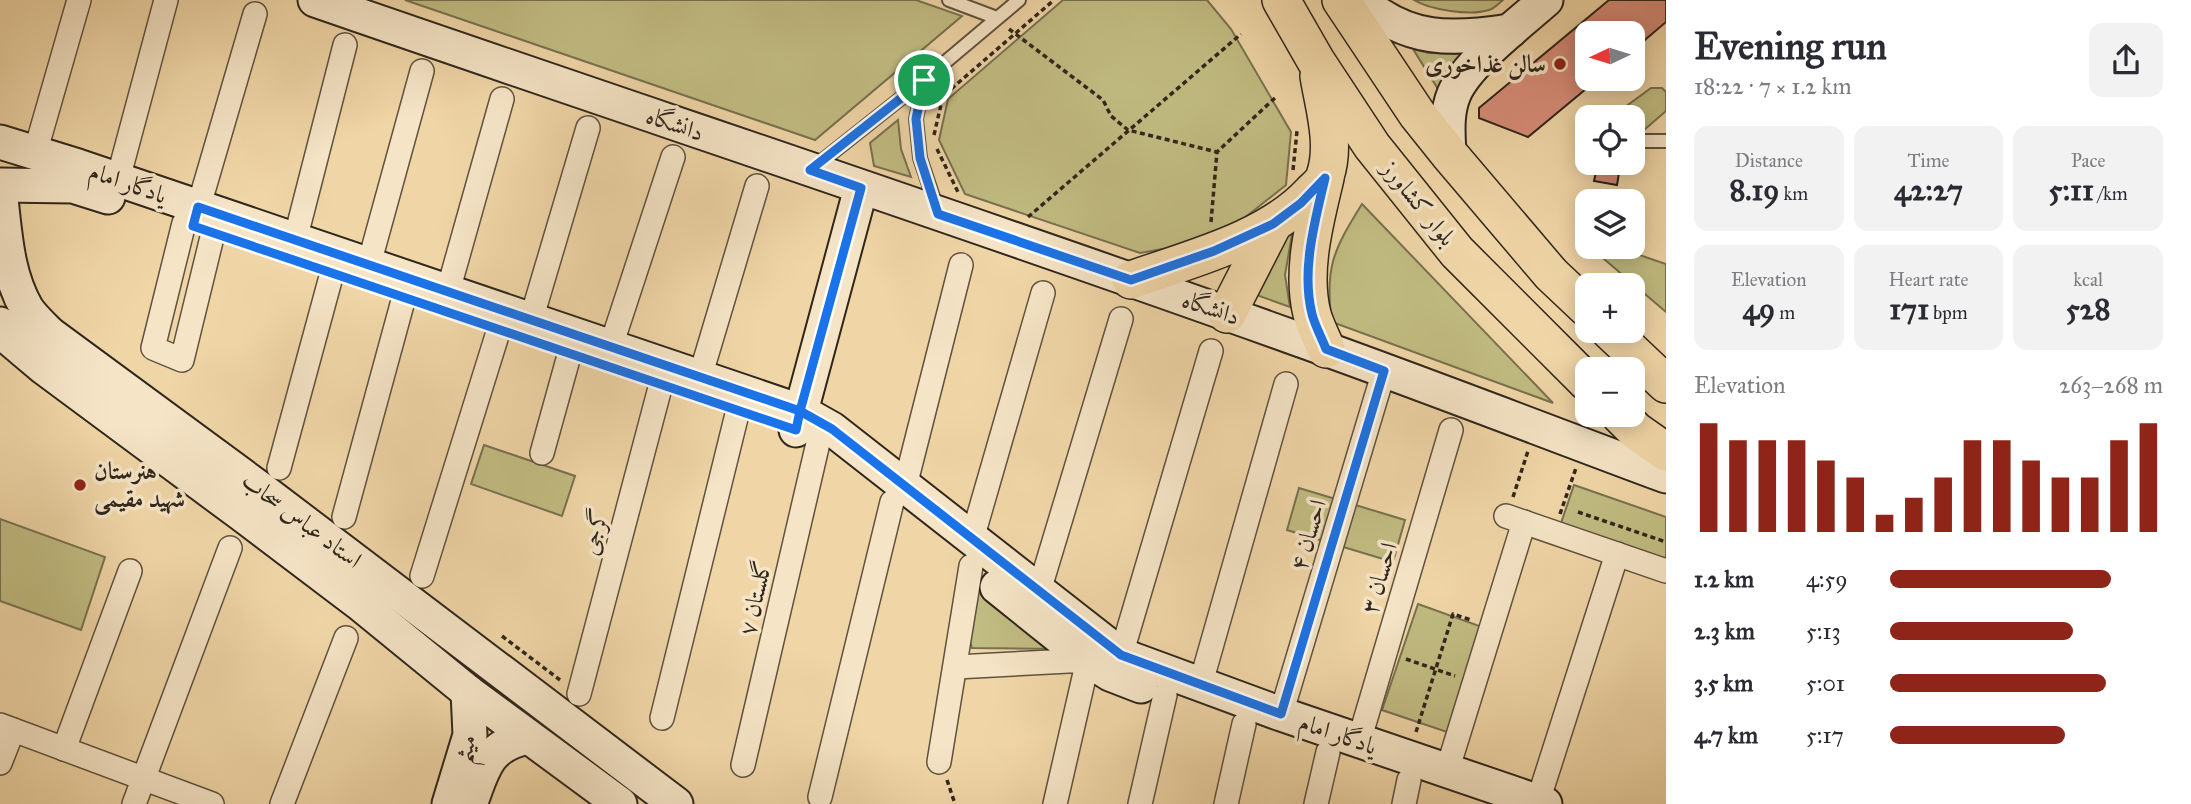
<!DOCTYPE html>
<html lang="en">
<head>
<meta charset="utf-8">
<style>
  body { margin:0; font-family:"IM FELL Great Primer",Amiri,serif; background:#f2f2f3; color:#2b2b33; height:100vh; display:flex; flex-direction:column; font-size:26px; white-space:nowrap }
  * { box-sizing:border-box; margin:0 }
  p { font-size:23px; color:#7c7c81 }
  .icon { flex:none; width:38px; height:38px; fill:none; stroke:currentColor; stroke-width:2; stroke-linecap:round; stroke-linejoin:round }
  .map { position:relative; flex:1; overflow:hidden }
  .drawer { display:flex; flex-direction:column; background:#fff; width:525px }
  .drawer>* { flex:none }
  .needle { width:46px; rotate:266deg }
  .tools { position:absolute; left:1575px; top:21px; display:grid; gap:14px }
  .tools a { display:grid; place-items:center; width:70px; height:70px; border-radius:14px; background:#fff; box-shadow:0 4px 18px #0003; font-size:35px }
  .pin { position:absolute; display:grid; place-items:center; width:60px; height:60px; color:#fff; margin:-30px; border:4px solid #fff; border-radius:50%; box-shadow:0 2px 7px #0007 }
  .round { display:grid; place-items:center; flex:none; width:74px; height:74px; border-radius:14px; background:#f2f2f3 }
  .headline { display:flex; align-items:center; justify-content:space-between; height:119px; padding:0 28px }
  h1 { font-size:38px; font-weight:700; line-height:52px }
  .stats { display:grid; grid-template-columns:repeat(3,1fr); gap:10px; height:119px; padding:7px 28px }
  .stats div { display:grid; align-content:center; border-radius:14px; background:#f2f2f3; text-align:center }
  .stats b { font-size:30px; font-weight:700 }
  .stats small { font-size:19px; font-weight:400 }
  .stats p { font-size:19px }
  .chart { height:196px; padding:14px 28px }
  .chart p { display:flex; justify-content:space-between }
  .chart svg { width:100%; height:126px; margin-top:7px; stroke:#8f2418; stroke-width:6 }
  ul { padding:0 28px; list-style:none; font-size:23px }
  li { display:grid; grid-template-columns:112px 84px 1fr; align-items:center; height:52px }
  li i { height:18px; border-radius:9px; background:#8f2418 }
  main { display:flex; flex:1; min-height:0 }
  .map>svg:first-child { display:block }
  .green { fill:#c1bc82; stroke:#78714f; stroke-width:2 }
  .building { fill:#d78d78; stroke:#2f261c; stroke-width:2 }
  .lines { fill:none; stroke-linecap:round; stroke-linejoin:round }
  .lane-casing { stroke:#5f523f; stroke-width:16 }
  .street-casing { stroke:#5f523f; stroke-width:26 }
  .secondary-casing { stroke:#2f261c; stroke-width:37 }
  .primary-casing { stroke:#2f261c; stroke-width:40 }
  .path { stroke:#2f261c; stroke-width:3.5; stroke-dasharray:5 3.5; stroke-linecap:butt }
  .lane { stroke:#f5e4c6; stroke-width:12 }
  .street { stroke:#f5e4c6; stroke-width:23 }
  .secondary { stroke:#f5e4c6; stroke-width:33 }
  .primary { stroke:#f0d6a7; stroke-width:37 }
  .route-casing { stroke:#fff; stroke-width:14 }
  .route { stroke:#1a73e8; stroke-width:9 }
  .poi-dot { fill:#8f2418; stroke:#f5e4c6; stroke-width:2.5 }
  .labels { text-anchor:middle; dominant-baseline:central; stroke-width:7; stroke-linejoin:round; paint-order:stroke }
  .poi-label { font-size:24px; font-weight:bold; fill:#2f261c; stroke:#f5e4c6; text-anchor:end }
  .street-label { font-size:24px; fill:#2f261c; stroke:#f5e4c6 }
</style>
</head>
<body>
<main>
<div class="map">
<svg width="1666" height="804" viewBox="0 0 1666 804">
  <rect width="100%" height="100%" fill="#f0d6a7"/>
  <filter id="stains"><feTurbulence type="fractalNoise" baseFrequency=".00286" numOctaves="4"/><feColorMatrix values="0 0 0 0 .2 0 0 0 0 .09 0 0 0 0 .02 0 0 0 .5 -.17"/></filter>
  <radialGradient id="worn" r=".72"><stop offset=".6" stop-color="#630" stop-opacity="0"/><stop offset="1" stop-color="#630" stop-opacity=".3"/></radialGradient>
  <g class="green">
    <path d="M405,0h511l46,16 -147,124z"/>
    <path d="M1063,0h144l24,29 60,103 -5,53 -53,42 -42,17 -51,9 -175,-59 -26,-54 9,-41z"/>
    <path d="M1414,0h89c-4,3 -9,9 -14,10 -19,6 -59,0 -75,-10z"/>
    <path d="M1413,49l16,4 34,1 -11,10 -14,25z"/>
    <path d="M1651,88h11l4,4v19l-22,19h-11v-13h-10l2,-10z"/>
    <path d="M898,120l3,29 10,28 -37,-11 -4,-23z"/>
    <path d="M1362,204l191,199 -221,-81c-8,-54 2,-73 30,-118z"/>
    <path d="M1294,223l-9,52 5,32 -39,-14z"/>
    <path d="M1590,247h26l50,17v48z"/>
    <path d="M484,445l91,31 -13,40 -91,-32z"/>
    <path d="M1574,485l92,32v46l-106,-37z"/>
    <path d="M1299,488l106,32 -12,42 -106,-32z"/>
    <path d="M0,519l105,38 -24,73 -81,-29z"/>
    <path d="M977,583l82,66 -87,-1 -3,-9z"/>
    <path d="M1418,604l67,24 -35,105 -68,-23z"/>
  </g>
  <g class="building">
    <path d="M1609,0h57v22l-33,28v-17h-46v46h11l-70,58 -49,-19v-10z"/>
    <path d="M1598,163l22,4 -3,18 -23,-4z"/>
  </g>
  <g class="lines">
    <g class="lane-casing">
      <g id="lane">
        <path d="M949,0l48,18"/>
        <path d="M924,80l-8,39 4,39 17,51"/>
        <path d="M1583,141h4"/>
        <path d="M1633,141h33"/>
        <path d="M813,168l111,-88 95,-80"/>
      </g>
    </g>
    <g class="street-casing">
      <g id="street">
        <path d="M35,153l44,-153"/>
        <path d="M118,179l48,-179"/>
        <path d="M195,219l60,-205"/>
        <path d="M184,223l-31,125 29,12 31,-127"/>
        <path d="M295,240l50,-195"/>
        <path d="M369,264l53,-193"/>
        <path d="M448,291l54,-192"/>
        <path d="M531,320l57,-192"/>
        <path d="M611,346l62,-189"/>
        <path d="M700,377l57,-191"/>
        <path d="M542,453l28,-101"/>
        <path d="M279,468l53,-195"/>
        <path d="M905,486l56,-221"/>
        <path d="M1506,516l160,55"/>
        <path d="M344,517l60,-220"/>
        <path d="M972,539l71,-246"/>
        <path d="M422,576l77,-247"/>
        <path d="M1039,591l82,-272"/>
        <path d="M1121,655l90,-304"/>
        <path d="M956,667l132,-7 -33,144"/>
        <path d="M1200,686l86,-302"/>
        <path d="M579,694l82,-310"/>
        <path d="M1281,714l103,-343"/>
        <path d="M662,718l76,-308"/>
        <path d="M0,725l212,79"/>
        <path d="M1359,741l92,-311"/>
        <path d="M64,749l66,-178"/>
        <path d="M939,762l32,-196"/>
        <path d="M0,763l13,-33"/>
        <path d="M743,765l75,-322"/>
        <path d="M1447,771l77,-249"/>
        <path d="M820,797l72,-295"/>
        <path d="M1538,801l79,-247"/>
        <path d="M134,804l96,-256"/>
        <path d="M282,804l64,-166"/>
        <path d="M1140,804l25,-109"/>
        <path d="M1226,804l18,-80"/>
        <path d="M1316,804l12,-52"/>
        <path d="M1404,804l5,-24"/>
      </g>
    </g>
    <g class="secondary-casing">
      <g id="secondary">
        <path d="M315,0c326,113 655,221 980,338 124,44 247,92 371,138"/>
        <path d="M1360,0c48,42 91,40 150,31"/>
        <path d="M0,142l78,24 722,245 32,18 289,226 160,59 264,90"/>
        <path d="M1449,154c-1,-20 -3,-41 5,-60 13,-31 66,-71 92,-94"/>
        <path d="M0,185l73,1 35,11"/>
        <path d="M0,190c5,41 6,83 27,119 6,9 15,17 23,25l212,156 414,314"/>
        <path d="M0,324l10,15 33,28 201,149 115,87 109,89 152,112"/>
        <path d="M796,430l65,-242"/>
        <path d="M997,587l91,73 22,14 31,12"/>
        <path d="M471,802c13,-35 16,-56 57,-65"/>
        <path d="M449,804l21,-69 -2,-43"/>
      </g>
    </g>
    <g class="primary-casing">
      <g id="primary">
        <path d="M1281,0l35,61 56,85 85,106 130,130"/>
        <path d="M1341,0l76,114 32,40 102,120 36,34"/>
        <path d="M1325,178c-10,43 -24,92 -13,136 3,12 10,24 14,35"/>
        <path d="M1131,280c59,-21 137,-40 181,-88 4,-4 11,-10 13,-16 11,-31 -1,-69 -6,-100"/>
        <path d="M1227,314l46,-90"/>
        <path d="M1610,331l56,53"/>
        <path d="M1620,415l16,16 30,21"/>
      </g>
    </g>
    <g class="path">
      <path d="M1009,29l94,71 8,16 17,14 89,22"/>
      <path d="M934,135l9,-39 111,-96"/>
      <path d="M937,149l21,43"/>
      <path d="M1293,170l4,-39"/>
      <path d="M1028,217l213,-183"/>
      <path d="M1211,222l6,-70 60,-56"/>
      <path d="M1513,497l15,-46"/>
      <path d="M1578,512l88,30"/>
      <path d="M1560,514l16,-46"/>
      <path d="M502,636l58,44"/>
      <path d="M1406,659l49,17"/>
      <path d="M1416,732l37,-118 18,6"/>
      <path d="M947,780l8,24"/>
    </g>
    <use href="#lane" class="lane"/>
    <use href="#street" class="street"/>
    <use href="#secondary" class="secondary"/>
    <use href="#primary" class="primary"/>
  </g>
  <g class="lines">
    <g class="route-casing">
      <path id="route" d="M924,80l-114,90 51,18 -61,223 -602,-204 -5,19 603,204 4,-19 32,18 289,226 160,59 103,-343 -58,-22c-4,-11 -11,-23 -14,-35 -11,-44 3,-93 13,-136l-24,25 -28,21 -59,27 -83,29 -193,-66 -18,-56 -4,-39 8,-39"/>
    </g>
    <use href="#route" class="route"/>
  </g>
  <g class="poi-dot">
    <circle cx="1560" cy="64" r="7"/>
    <circle cx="80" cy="485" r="7"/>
  </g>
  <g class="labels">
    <g class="poi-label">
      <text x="1546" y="64">سالن غذاخوری</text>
      <text x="94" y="471" text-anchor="start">هنرستان<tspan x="94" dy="28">شهید مقیمی</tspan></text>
    </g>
    <g class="street-label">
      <text transform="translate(675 124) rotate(19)">دانشگاه</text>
      <text transform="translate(128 183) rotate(19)">یادگار امام</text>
      <text transform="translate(1419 203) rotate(51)">بلوار کشاورز</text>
      <text transform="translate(1211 308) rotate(19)">دانشگاه</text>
      <text transform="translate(302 520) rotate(37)">استاد عباس سحاب</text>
      <text transform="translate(595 532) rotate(-75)">گرجی</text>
      <text transform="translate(1308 535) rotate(-73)">احسان ۴</text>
      <text transform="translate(1379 578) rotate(-73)">احسان ۳</text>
      <text transform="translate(755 598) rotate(-77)">گلستان ۷</text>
      <text transform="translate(1338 734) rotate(19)">یادگار امام</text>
      <text transform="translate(465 749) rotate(-77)">میثم</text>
    </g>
  </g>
  <rect width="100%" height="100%" filter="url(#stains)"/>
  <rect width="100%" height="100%" fill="url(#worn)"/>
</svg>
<div class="tools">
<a><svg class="needle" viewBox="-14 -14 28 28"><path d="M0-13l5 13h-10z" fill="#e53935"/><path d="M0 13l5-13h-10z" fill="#7c7c81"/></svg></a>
<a><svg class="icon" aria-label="locate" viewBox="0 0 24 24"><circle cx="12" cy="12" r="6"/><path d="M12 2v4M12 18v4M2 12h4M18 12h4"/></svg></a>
<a><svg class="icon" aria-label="layers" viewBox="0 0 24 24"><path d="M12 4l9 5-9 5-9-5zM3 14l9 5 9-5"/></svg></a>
<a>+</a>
<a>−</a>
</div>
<div class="pin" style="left:924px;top:80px;background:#1e9e55"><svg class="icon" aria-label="arrive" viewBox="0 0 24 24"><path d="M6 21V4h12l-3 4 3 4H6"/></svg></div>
</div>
<section class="drawer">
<div class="headline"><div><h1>Evening run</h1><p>18:22 · 7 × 1.2 km</p></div><a class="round"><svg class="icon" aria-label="share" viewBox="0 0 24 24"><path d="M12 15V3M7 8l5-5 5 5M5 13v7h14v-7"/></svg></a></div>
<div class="stats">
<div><p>Distance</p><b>8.19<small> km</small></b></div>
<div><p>Time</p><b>42:27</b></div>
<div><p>Pace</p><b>5:11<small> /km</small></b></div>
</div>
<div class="stats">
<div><p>Elevation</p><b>49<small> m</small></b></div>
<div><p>Heart rate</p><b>171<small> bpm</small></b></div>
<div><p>kcal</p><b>528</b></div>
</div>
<div class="chart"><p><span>Elevation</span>263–268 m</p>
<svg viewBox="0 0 160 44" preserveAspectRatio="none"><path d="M5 44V6M15 44V12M25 44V12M35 44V12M45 44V19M55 44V25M65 44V38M75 44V32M85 44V25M95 44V12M105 44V12M115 44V19M125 44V25M135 44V25M145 44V12M155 44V6"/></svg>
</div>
<ul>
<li><b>1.2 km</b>4:59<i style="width:81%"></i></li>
<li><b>2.3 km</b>5:13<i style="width:67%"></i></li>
<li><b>3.5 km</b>5:01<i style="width:79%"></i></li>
<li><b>4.7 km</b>5:17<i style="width:64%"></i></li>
</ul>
</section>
</main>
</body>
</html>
